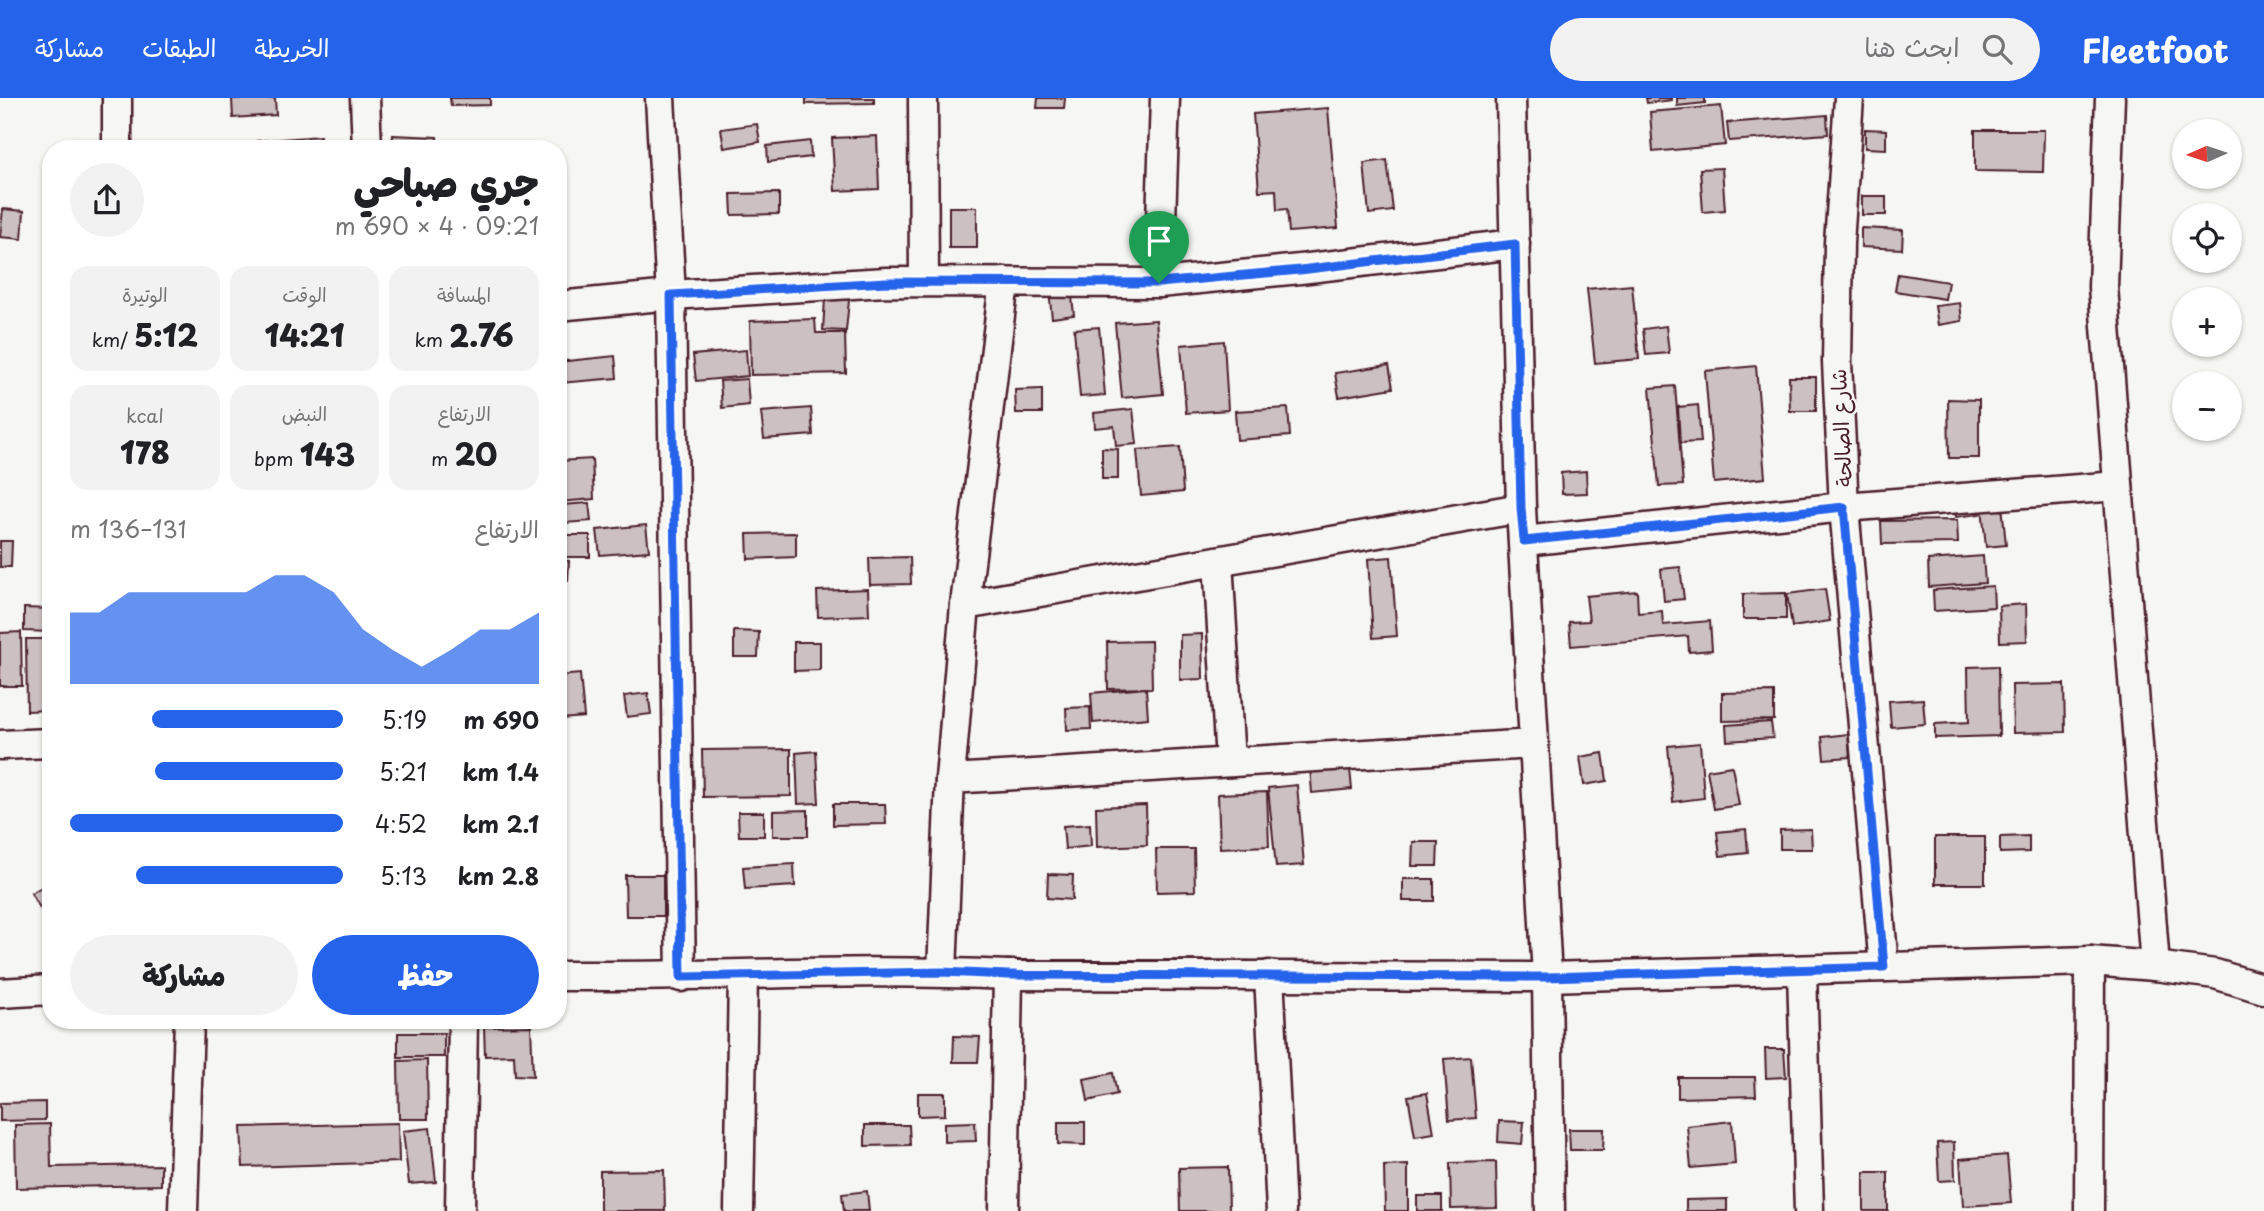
<!DOCTYPE html>
<html lang="ar">
<head>
<meta charset="utf-8">
<style>
  body { margin:0; font-family:"Playpen Sans","Playpen Sans Arabic",sans-serif; background:#f2f2f2; color:#202124; direction:rtl; height:100vh; display:flex; flex-direction:column; font-size:26px; white-space:nowrap }
  * { box-sizing:border-box; margin:0 }
  p { font-size:23px; color:#757577 }
  .icon { flex:none; width:38px; height:38px; fill:none; stroke:currentColor; stroke-width:2; stroke-linecap:round; stroke-linejoin:round }
  .map { position:relative; flex:1; overflow:hidden; direction:ltr }
  .sheet { position:absolute; left:42px; top:42px; width:525px; height:889px; display:flex; flex-direction:column; background:#fff; border-radius:28px; box-shadow:0 2px 5px #0004; direction:rtl }
  .sheet>* { flex:none }
  .needle { width:46px; rotate:267deg }
  .buttons { position:absolute; left:2172px; top:21px; display:grid; gap:14px }
  .buttons a { display:grid; place-items:center; width:70px; height:70px; border-radius:50%; background:#fff; box-shadow:0 2px 5px #0004; font-size:35px }
  .pin { position:absolute; display:grid; place-items:center; width:60px; height:60px; color:#fff; margin:-72px -30px; border-radius:50% 50% 50% 0; rotate:-45deg; box-shadow:0 0 7px #0007 }
  .pin .icon { rotate:45deg }
  .round { display:grid; place-items:center; flex:none; width:74px; height:74px; border-radius:37px; background:#f2f2f2 }
  .summary { display:flex; align-items:center; justify-content:space-between; height:119px; padding:0 28px }
  h1 { font-size:38px; font-weight:800; line-height:52px }
  .metrics { display:grid; grid-template-columns:repeat(3,1fr); gap:10px; height:119px; padding:7px 28px }
  .metrics div { display:grid; align-content:center; border-radius:18px; background:#f2f2f2; text-align:center }
  .metrics b { font-size:30px; font-weight:800 }
  .metrics small { font-size:19px; font-weight:400 }
  .metrics p { font-size:19px }
  .chart { height:196px; padding:14px 28px }
  .chart p { display:flex; justify-content:space-between }
  .chart svg { width:100%; height:126px; margin-top:7px; fill:#2563eb; opacity:.7 }
  .primary-button { display:flex; gap:14px; margin-top:auto; padding:14px 28px }
  .primary-button a { flex:1; height:80px; border-radius:42px; background:#2563eb; color:#fff; font-size:28px; font-weight:800; line-height:80px; text-align:center }
  .primary-button a+a { background:#f2f2f2; color:#202124 }
  ul { padding:0 28px; list-style:none; font-size:23px }
  li { display:grid; grid-template-columns:112px 84px 1fr; align-items:center; height:52px }
  li i { height:18px; border-radius:9px; background:#2563eb }
  header { display:flex; align-items:center; gap:42px; box-sizing:border-box; height:98px; padding:0 35px; background:#2563eb; color:#fff }
  header strong { font-size:33px }
  nav { display:flex; gap:38px; margin-inline-start:auto; font-size:24px }
  .search { width:490px; height:63px; background:#f2f2f2; display:flex; align-items:center; gap:18px; box-sizing:border-box; padding:0 24px; border-radius:38px; color:#757577; font-size:26px }
  .map>svg:first-child { display:block }
  .building { fill:#ccc1c0; stroke:#4a1f2b; stroke-width:2 }
  .lines { fill:none; stroke-linecap:round; stroke-linejoin:round }
  .street-casing { stroke:#4a1f2b; stroke-width:33 }
  .street { stroke:#f6f6f2; stroke-width:28 }
  .route-casing { stroke:#fff; stroke-width:14 }
  .route { stroke:#2563eb; stroke-width:9 }
  .labels { text-anchor:middle; dominant-baseline:central; stroke-width:5; stroke-linejoin:round; paint-order:stroke }
  .street-label { font-size:21px; fill:#4a1f2b; stroke:#f6f6f2 }
</style>
</head>
<body>
<header>
<strong>Fleetfoot</strong>
<div class="search"><svg class="icon" aria-label="search" viewBox="0 0 24 24"><circle cx="10" cy="10" r="6"/><path d="M15 15l6 6"/></svg>ابحث هنا</div>
<nav><a>الخريطة</a><a>الطبقات</a><a>مشاركة</a></nav>
</header>
<div class="map">
<svg width="2264" height="1113" viewBox="0 0 2264 1113">
  <rect width="100%" height="100%" fill="#f6f6f2"/>
  <filter id="ink" filterUnits="userSpaceOnUse"><feTurbulence type="fractalNoise" baseFrequency=".0143" numOctaves="2"/><feDisplacementMap in="SourceGraphic" scale="14" xChannelSelector="R" yChannelSelector="G"/><feConvolveMatrix kernelMatrix="1 2 1 2 8 2 1 2 1" color-interpolation-filters="sRGB"/></filter>
  <g filter="url(#ink)">
    <g class="building">
      <path d="M275,0l1,17 -43,3 -1,-19z"/>
      <path d="M450,0h40v7l-39,1z"/>
      <path d="M806,0h68v5l-68,1z"/>
      <path d="M1038,0h27l-1,10h-27z"/>
      <path d="M1646,0h26v2l-25,3z"/>
      <path d="M1677,0h28v5l-28,3z"/>
      <path d="M1721,8l4,39 -72,7 -3,-40z"/>
      <path d="M1328,10l10,120 -49,4 -2,-23 -10,1 -1,-20 -17,1 -6,-77z"/>
      <path d="M1827,17l1,19 -99,7 -2,-18z"/>
      <path d="M757,26l3,18 -36,6 -3,-19z"/>
      <path d="M1865,31l21,1v19l-21,-1z"/>
      <path d="M1975,32h69l-1,42 -68,-1z"/>
      <path d="M393,37l44,2v12h-45z"/>
      <path d="M320,38l1,13h-63l-1,-8z"/>
      <path d="M877,38l2,53 -44,2 -3,-53z"/>
      <path d="M810,43l1,16 -43,5 -1,-16z"/>
      <path d="M1387,62l6,51 -24,3 -5,-51z"/>
      <path d="M1722,70l3,42 -22,2 -3,-43z"/>
      <path d="M779,95v21l-47,1 -1,-21z"/>
      <rect x="1862" y="98" width="24" height="19"/>
      <rect x="949" y="109" width="28" height="41"/>
      <path d="M3,111l21,2 -2,28 -22,-2z"/>
      <path d="M1861,130l42,2 -1,19 -41,-2z"/>
      <path d="M1898,176l50,8 -3,17 -50,-8z"/>
      <path d="M1632,187l7,74 -44,4 -8,-74z"/>
      <path d="M1071,190l3,27 -22,3 -3,-27z"/>
      <path d="M825,201l24,1 -3,31 -23,-1z"/>
      <path d="M1960,205l2,18 -24,4 -3,-19z"/>
      <path d="M815,221l1,14h29l1,40 -95,2 -1,-54z"/>
      <path d="M1156,222l7,74 -41,4 -7,-75z"/>
      <path d="M1666,228l3,27 -23,2 -3,-26z"/>
      <path d="M1099,229l6,68 -25,2 -6,-68z"/>
      <path d="M1224,243l4,69 -42,3 -5,-68z"/>
      <path d="M746,252l2,26 -52,5 -3,-26z"/>
      <path d="M615,258l2,22 -57,5 -2,-21z"/>
      <path d="M1389,267l4,23 -54,9 -4,-24z"/>
      <path d="M1756,268l9,112 -51,5 -9,-112z"/>
      <path d="M1789,279h27v34h-26z"/>
      <path d="M747,281l2,26 -27,3 -2,-27z"/>
      <path d="M1675,288l8,99 -24,1 -9,-98z"/>
      <path d="M1042,291v24h-26l-1,-23z"/>
      <path d="M1948,301l31,1v58h-30z"/>
      <path d="M1698,307l3,37 -21,1 -2,-36z"/>
      <path d="M811,310l2,27 -49,4 -3,-27z"/>
      <path d="M1288,310l2,28 -53,4 -2,-29z"/>
      <path d="M1133,311l4,35 -21,2 -2,-20 -19,2 -1,-15z"/>
      <path d="M1180,349l3,45 -42,4 -4,-46z"/>
      <path d="M1102,350l16,1v30h-16z"/>
      <path d="M592,361l2,40 -36,3v-41z"/>
      <path d="M1586,373l1,22 -25,1 -1,-21z"/>
      <path d="M2000,387l6,60 -20,2 -6,-60z"/>
      <path d="M1978,397l2,19 -24,3 -3,-19z"/>
      <path d="M589,405l2,18 -27,2 -2,-18z"/>
      <path d="M1957,422l1,23 -76,1 -1,-23z"/>
      <path d="M646,427l3,26 -49,4 -3,-25z"/>
      <path d="M796,435v24l-48,2 -1,-25z"/>
      <rect x="565" y="437" width="25" height="22"/>
      <path d="M0,443h12l-1,26h-11z"/>
      <path d="M1983,458l2,27 -56,4 -1,-27z"/>
      <path d="M910,459l1,27 -41,1 -1,-27z"/>
      <path d="M1391,459l6,79 -24,2 -5,-79z"/>
      <path d="M558,462l11,1 -1,20h-10z"/>
      <path d="M1680,469l4,32 -20,2 -3,-32z"/>
      <path d="M1993,488l1,21 -60,4 -1,-21z"/>
      <path d="M868,491l1,26 -51,2 -1,-26z"/>
      <path d="M1825,491l5,32 -38,6 -5,-33z"/>
      <path d="M1637,493l1,22 24,-2 1,14 47,-4 2,29 -23,2 -1,-16 -117,10 -2,-24 20,-1 -3,-25z"/>
      <path d="M1786,495v26h-43v-25z"/>
      <path d="M2026,506l1,37 -27,1 -1,-36z"/>
      <path d="M24,510l27,1v23l-27,-1z"/>
      <path d="M734,533l25,1 -1,25h-24z"/>
      <path d="M21,534l1,54h-22v-53z"/>
      <path d="M558,536h4l-1,22h-3z"/>
      <path d="M1202,536l1,45 -23,1v-45z"/>
      <path d="M26,541h25v71l-24,1z"/>
      <path d="M1151,543l1,47 -44,1 -1,-47z"/>
      <path d="M794,544h26v28l-26,1z"/>
      <path d="M1998,568l1,70 -64,2v-14l34,-2 -1,-55z"/>
      <path d="M580,576l4,43 -23,2 -3,-43z"/>
      <path d="M2064,586l1,48 -52,1 -1,-48z"/>
      <path d="M1146,590l2,30 -55,5 -2,-30z"/>
      <path d="M1774,594v28l-52,1v-28z"/>
      <path d="M648,595l3,21 -24,3 -3,-21z"/>
      <path d="M1923,601l2,25 -34,3 -2,-26z"/>
      <path d="M1090,609l1,22 -24,1 -1,-22z"/>
      <path d="M1771,624l2,16 -46,3 -1,-16z"/>
      <path d="M1848,636l2,23 -26,2 -2,-22z"/>
      <path d="M1700,645l4,55 -31,4 -5,-56z"/>
      <path d="M791,651v47l-88,1 -1,-47z"/>
      <path d="M1348,652l4,39 -40,4 -3,-39z"/>
      <path d="M816,653l3,52 -21,1 -2,-51z"/>
      <path d="M1603,655l4,28 -23,4 -4,-28z"/>
      <path d="M1732,668l7,39 -25,4 -7,-39z"/>
      <path d="M1297,687l7,80 -28,2 -8,-79z"/>
      <path d="M1267,694l2,54 -49,2 -2,-54z"/>
      <path d="M833,706h52l1,20 -53,1z"/>
      <path d="M1146,707l1,40 -50,2 -1,-40z"/>
      <path d="M808,712v26h-35v-25z"/>
      <path d="M738,714h26v24h-25z"/>
      <path d="M558,724h2l4,43 -6,1z"/>
      <path d="M1090,726l1,22 -26,3 -2,-23z"/>
      <path d="M1746,731l2,24 -28,3 -3,-24z"/>
      <path d="M1811,731l1,20h-32v-19z"/>
      <path d="M2029,738v16l-29,1v-16z"/>
      <rect x="1935" y="739" width="50" height="47"/>
      <path d="M1413,744h25l-1,24h-25z"/>
      <path d="M1156,751h38l1,42 -38,1z"/>
      <path d="M794,766l1,22 -50,3 -2,-22z"/>
      <path d="M1048,776l25,1 -1,25 -25,-2z"/>
      <path d="M625,777h38v41h-37z"/>
      <rect x="1403" y="781" width="31" height="22"/>
      <path d="M51,784v44l-20,-33z"/>
      <path d="M531,928l2,50 -18,-1 -1,-20 -29,1 -1,-29z"/>
      <rect x="398" y="935" width="46" height="24"/>
      <path d="M954,938l26,1 -2,25h-25z"/>
      <path d="M1765,951h19l2,28 -20,1z"/>
      <path d="M1471,959l5,61 -27,2 -5,-61z"/>
      <path d="M427,962l1,59h-29l-1,-58z"/>
      <path d="M1113,975l4,21 -29,7 -4,-22z"/>
      <path d="M1678,979h77l1,19 -78,2z"/>
      <path d="M918,995h27v22l-27,1z"/>
      <path d="M1427,995l7,40 -19,3 -7,-40z"/>
      <path d="M45,1004v18l-45,1v-18z"/>
      <path d="M1499,1023l25,1 -2,22 -24,-2z"/>
      <path d="M1732,1023l3,43 -44,4 -4,-42z"/>
      <path d="M975,1024l1,19 -32,1v-19z"/>
      <path d="M1058,1024h27v23l-27,-1z"/>
      <path d="M398,1025l1,39 -156,5 -2,-40z"/>
      <path d="M50,1026l1,43 110,-2v20l-145,3 -1,-63z"/>
      <path d="M865,1027h44l1,20 -45,1z"/>
      <path d="M430,1030l6,54 -27,2 -6,-53z"/>
      <path d="M1569,1031h35l-1,21h-33z"/>
      <path d="M1954,1044l1,38 -16,1 -2,-38z"/>
      <path d="M2007,1057l4,48 -48,3 -3,-47z"/>
      <path d="M1496,1064l1,46 -46,1 -1,-46z"/>
      <path d="M1408,1067v46h-23l-1,-45z"/>
      <path d="M1228,1069l1,44h-49l-1,-43z"/>
      <path d="M664,1072l1,41h-65v-40z"/>
      <rect x="1864" y="1074" width="24" height="39"/>
      <path d="M867,1093l2,20h-25l-2,-17z"/>
      <rect x="1417" y="1098" width="25" height="15"/>
      <path d="M1727,1101v12h-41v-11z"/>
    </g>
    <g class="lines">
      <g class="street-casing">
        <g id="street">
          <path d="M117,0v51"/>
          <path d="M365,0l2,51"/>
          <path d="M660,0l11,197 10,682"/>
          <path d="M923,0l1,183"/>
          <path d="M1511,0l10,410 26,469 3,234"/>
          <path d="M1849,0l-10,145 -2,119 7,145 40,460"/>
          <path d="M2110,0l-7,189 52,679"/>
          <path d="M1159,185l6,-185"/>
          <path d="M558,208l113,-11 215,-13 273,1 141,-14 215,-25"/>
          <path d="M1524,443l320,-34 274,-21"/>
          <path d="M1218,463l12,201"/>
          <path d="M965,507l556,-97"/>
          <path d="M0,647l51,-2"/>
          <path d="M950,681l583,-35"/>
          <path d="M1802,873l7,240"/>
          <path d="M942,874l8,-193 15,-174 39,-323"/>
          <path d="M1269,877l12,236"/>
          <path d="M558,878c150,1 300,-8 450,-1l539,2 543,-16 65,5 60,8 49,15"/>
          <path d="M0,895l51,-3"/>
          <path d="M183,1113l6,-191"/>
          <path d="M460,1113l3,-191"/>
          <path d="M739,1113l4,-235"/>
          <path d="M1004,1113l4,-236"/>
          <path d="M2089,1113l1,-250"/>
        </g>
      </g>
      <use href="#street" class="street"/>
    </g>
  </g>
  <g class="lines" filter="url(#ink)">
    <g class="route-casing">
      <path id="route" d="M1515,146l6,264 3,33 320,-34 40,460 -337,10 -539,-2 -66,-3 -261,5 -10,-682 215,-13 273,1 141,-13z"/>
    </g>
    <use href="#route" class="route"/>
  </g>
  <g class="labels">
    <g class="street-label">
      <text transform="translate(1840 330) rotate(-93)">شارع الصالحة</text>
    </g>
  </g>
</svg>
<div class="buttons">
<a><svg class="needle" viewBox="-14 -14 28 28"><path d="M0-13l5 13h-10z" fill="#e53935"/><path d="M0 13l5-13h-10z" fill="#757577"/></svg></a>
<a><svg class="icon" aria-label="locate" viewBox="0 0 24 24"><circle cx="12" cy="12" r="6"/><path d="M12 2v4M12 18v4M2 12h4M18 12h4"/></svg></a>
<a>+</a>
<a>−</a>
</div>
<div class="pin" style="left:1159px;top:185px;background:#1e9e55"><svg class="icon" aria-label="arrive" viewBox="0 0 24 24"><path d="M6 21V4h12l-3 4 3 4H6"/></svg></div>
<section class="sheet">
<div class="summary"><div><h1>جري صباحي</h1><p>09:21 · 4 × 690 m</p></div><a class="round"><svg class="icon" aria-label="share" viewBox="0 0 24 24"><path d="M12 15V3M7 8l5-5 5 5M5 13v7h14v-7"/></svg></a></div>
<div class="metrics">
<div><p>المسافة</p><b>2.76<small> km</small></b></div>
<div><p>الوقت</p><b>14:21</b></div>
<div><p>الوتيرة</p><b>5:12<small> /km</small></b></div>
</div>
<div class="metrics">
<div><p>الارتفاع</p><b>20<small> m</small></b></div>
<div><p>النبض</p><b>143<small> bpm</small></b></div>
<div><p>kcal</p><b>178</b></div>
</div>
<div class="chart"><p><span>الارتفاع</span>131–136 m</p>
<svg viewBox="0 0 160 44" preserveAspectRatio="none"><path d="M0 44V19L10 19L20 12L30 12L40 12L50 12L60 12L70 6L80 6L90 12L100 25L110 32L120 38L130 32L140 25L150 25L160 19V44z"/></svg>
</div>
<ul>
<li><b>690 m</b>5:19<i style="width:70%"></i></li>
<li><b>1.4 km</b>5:21<i style="width:69%"></i></li>
<li><b>2.1 km</b>4:52<i style="width:100%"></i></li>
<li><b>2.8 km</b>5:13<i style="width:76%"></i></li>
</ul>
<div class="primary-button"><a>حفظ</a><a>مشاركة</a></div>
</section>
</div>
</body>
</html>
